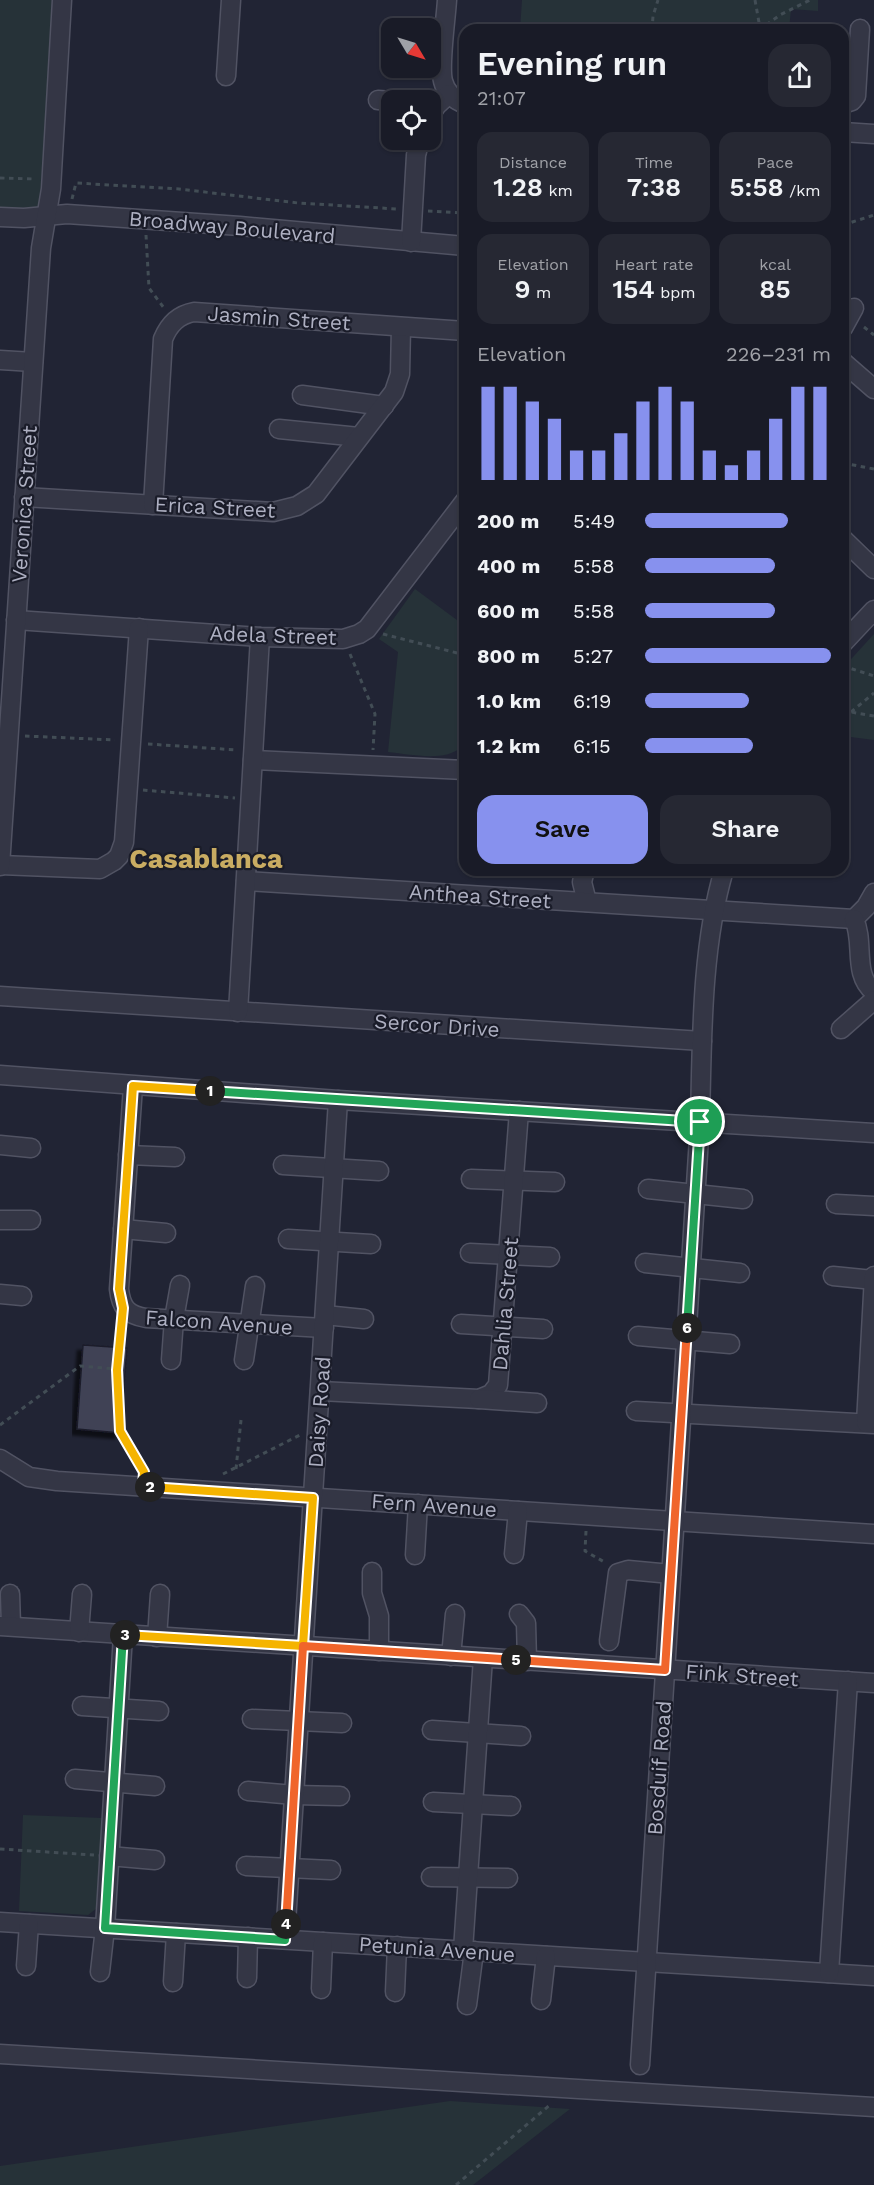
<!DOCTYPE html>
<html lang="en">
<head>
<meta charset="utf-8">
<style>
  body { margin:0; font-family:"Work Sans",sans-serif; background:#262833; color:#f1f3f6; height:100vh; display:flex; flex-direction:column; font-size:22px; white-space:nowrap }
  * { box-sizing:border-box; margin:0 }
  p { font-size:20px; color:#9fa1a7 }
  .icon { flex:none; width:33px; height:33px; fill:none; stroke:currentColor; stroke-width:2; stroke-linecap:round; stroke-linejoin:round }
  .map { position:relative; flex:1; overflow:hidden }
  .panel { position:absolute; left:459px; top:24px; width:390px; height:852px; display:flex; flex-direction:column; background:#191b27; border-radius:18px; box-shadow:0 2px 4px #0004,0 0 0 2px #373944 }
  .panel>* { flex:none }
  .needle { width:39px; rotate:128deg }
  .fabs { position:absolute; left:381px; top:18px; display:grid; gap:12px }
  .fabs a { display:grid; place-items:center; width:60px; height:60px; border-radius:12px; background:#191b27; box-shadow:0 2px 4px #0004,0 0 0 2px #373944; font-size:30px }
  .pin { position:absolute; display:grid; place-items:center; width:51px; height:51px; color:#fff; margin:-26px; border:3px solid #fff; border-radius:50%; box-shadow:0 2px 6px #0007 }
  .km { position:absolute; width:30px; height:30px; margin:-15px; border-radius:50%; background:#222; color:#fff; font-size:16px; line-height:30px; text-align:center }
  .round { display:grid; place-items:center; flex:none; width:63px; height:63px; border-radius:18px; background:#262833 }
  .overview { display:flex; align-items:center; justify-content:space-between; height:102px; padding:0 18px }
  h1 { font-size:33px; font-weight:600; line-height:45px }
  .figures { display:grid; grid-template-columns:repeat(3,1fr); gap:9px; height:102px; padding:6px 18px }
  .figures div { display:grid; align-content:center; border-radius:15px; background:#262833; text-align:center }
  .figures b { font-size:26px; font-weight:600 }
  .figures small { font-size:16px; font-weight:400 }
  .figures p { font-size:16px }
  .chart { height:168px; padding:12px 18px }
  .chart p { display:flex; justify-content:space-between }
  .chart svg { width:100%; height:108px; margin-top:6px; stroke:#8791ee; stroke-width:6 }
  .primary-button { display:flex; gap:12px; margin-top:auto; padding:12px 18px }
  .primary-button a { flex:1; height:69px; border-radius:18px; background:#8791ee; color:#111; font-size:24px; font-weight:600; line-height:69px; text-align:center }
  .primary-button a+a { background:#262833; color:#f1f3f6 }
  ul { padding:0 18px; list-style:none; font-size:20px }
  li { display:grid; grid-template-columns:96px 72px 1fr; align-items:center; height:45px }
  li i { height:15px; border-radius:8px; background:#8791ee }
  .map>svg:first-child { display:block }
  .green { fill:#263238 }
  .building { fill:#3f4255; stroke:#1c1d2b; stroke-width:1.5; filter:url(#shadow) }
  .lines { fill:none; stroke-linecap:round; stroke-linejoin:round }
  .minor-casing { stroke:#515363; stroke-width:21 }
  .path { stroke:#424d55; stroke-width:3; stroke-dasharray:4.5 4.5; stroke-linecap:butt }
  .minor { stroke:#343645; stroke-width:18 }
  .split-1-casing { stroke:#fff; stroke-width:12 }
  .split-2-casing { stroke:#fff; stroke-width:12 }
  .split-3-casing { stroke:#fff; stroke-width:12 }
  .split-4-casing { stroke:#fff; stroke-width:12 }
  .split-5-casing { stroke:#fff; stroke-width:12 }
  .split-6-casing { stroke:#fff; stroke-width:12 }
  .split-7-casing { stroke:#fff; stroke-width:12 }
  .split-1 { stroke:#22a559; stroke-width:8 }
  .split-2 { stroke:#f5b400; stroke-width:8 }
  .split-3 { stroke:#f5b400; stroke-width:8 }
  .split-4 { stroke:#22a559; stroke-width:8 }
  .split-5 { stroke:#f0652b; stroke-width:8 }
  .split-6 { stroke:#f0652b; stroke-width:8 }
  .split-7 { stroke:#22a559; stroke-width:8 }
  .labels { text-anchor:middle; dominant-baseline:central; stroke-width:4.5; stroke-linejoin:round; paint-order:stroke }
  .street-label { font-size:21px; fill:#aeb0c2; stroke:#1a1c29 }
  .district-label { font-size:27px; font-weight:bold; fill:#c9ac62; stroke:#1a1c29 }
</style>
</head>
<body>
<div class="map">
<svg width="874" height="2185" viewBox="0 0 874 2185">
  <defs>
    <filter id="shadow"><feDropShadow dx="-5.5" dy="5.5" stdDeviation="1.5" flood-color="#0009"/></filter>
  </defs>
  <rect width="100%" height="100%" fill="#212434"/>
  <g class="green">
    <path d="M0,0h60l-13,215 -47,1z"/>
    <path d="M522,0h296v11l-27,-2 -2,21h-269z"/>
    <path d="M415,589l50,37v114c-9,25 -56,14 -77,12l10,-100 -19,-13z"/>
    <path d="M874,634v106l-31,-4v-68z"/>
    <path d="M23,1815l79,3 -5,90 -9,7 -69,-4z"/>
    <path d="M450,2101l120,8 -97,76h-473v-19z"/>
  </g>
  <path class="building" d="M83,1345l44,3 -7,85 -43,-4z"/>
  <g class="lines">
    <g class="minor-casing">
      <g id="minor">
        <path d="M447,0c-1,18 -8,66 -4,81 3,12 11,19 22,23"/>
        <path d="M226,76l5,-76"/>
        <path d="M378,100l14,1"/>
        <path d="M843,104l9,-3 4,-5 4,-67"/>
        <path d="M430,115l7,-10 12,-11"/>
        <path d="M843,132l31,2"/>
        <path d="M0,217l24,1 43,-4 173,12 225,20"/>
        <path d="M411,242l5,-87 4,-15"/>
        <path d="M843,328l11,-20"/>
        <path d="M0,360l33,2"/>
        <path d="M843,362l31,27"/>
        <path d="M302,395l82,11"/>
        <path d="M279,429l80,8"/>
        <path d="M24,497l249,15 24,-6 19,-12 78,-102 6,-18 1,-47"/>
        <path d="M153,505l10,-166c6,-15 15,-24 31,-27l271,19"/>
        <path d="M843,539l31,30"/>
        <path d="M16,620l244,17 83,2 16,-5 8,-5 98,-128"/>
        <path d="M843,643l31,-33"/>
        <path d="M253,760l212,10"/>
        <path d="M0,865l100,4 14,-8 5,-5 5,-14 15,-214"/>
        <path d="M0,866l41,-618 10,-59 11,-189"/>
        <path d="M585,870l-3,12 5,20"/>
        <path d="M246,881l608,38 12,-12 8,-14"/>
        <path d="M854,919c11,24 -2,55 20,73"/>
        <path d="M0,996l702,45"/>
        <path d="M238,1012l22,-375"/>
        <path d="M841,1029l33,-29"/>
        <path d="M0,1075l338,25 536,33"/>
        <path d="M133,1086l-14,203c2,18 8,26 27,29l178,10"/>
        <path d="M0,1145l31,3"/>
        <path d="M128,1155l47,2"/>
        <path d="M283,1165l96,6"/>
        <path d="M471,1179l84,3"/>
        <path d="M648,1189l95,10"/>
        <path d="M836,1204l38,2"/>
        <path d="M0,1220h31"/>
        <path d="M123,1229l43,4"/>
        <path d="M288,1239l83,5"/>
        <path d="M470,1253l80,4"/>
        <path d="M645,1263l95,10"/>
        <path d="M833,1276l41,4"/>
        <path d="M0,1294l22,2"/>
        <path d="M325,1315l39,4"/>
        <path d="M461,1324l82,5"/>
        <path d="M638,1336l92,8"/>
        <path d="M171,1360l3,-41 6,-34"/>
        <path d="M244,1360l11,-74"/>
        <path d="M320,1391l159,8 12,-5 7,-9 21,-274"/>
        <path d="M479,1399l58,4"/>
        <path d="M636,1411l238,13"/>
        <path d="M866,1423l8,-147"/>
        <path d="M0,1459l29,18 28,4 817,53"/>
        <path d="M514,1554l4,-43"/>
        <path d="M415,1555l3,-51"/>
        <path d="M372,1572v21l7,23v35"/>
        <path d="M10,1594l1,32"/>
        <path d="M519,1614l7,9 1,38"/>
        <path d="M0,1626l874,57"/>
        <path d="M79,1632l3,-38"/>
        <path d="M157,1637l3,-43"/>
        <path d="M609,1641l9,-68 10,-3 43,4"/>
        <path d="M451,1656l4,-42"/>
        <path d="M82,1706l77,5"/>
        <path d="M252,1719l90,4"/>
        <path d="M432,1730l89,6"/>
        <path d="M75,1779l80,7"/>
        <path d="M248,1791l46,4 46,1"/>
        <path d="M433,1802l78,4"/>
        <path d="M109,1856l46,4"/>
        <path d="M246,1866l85,4"/>
        <path d="M431,1877l77,1"/>
        <path d="M0,1922l874,54"/>
        <path d="M285,1939l53,-839"/>
        <path d="M463,1950l20,-292"/>
        <path d="M26,1966l3,-42"/>
        <path d="M100,1972l5,-44 18,-293"/>
        <path d="M829,1973l19,-292"/>
        <path d="M247,1978l1,-41"/>
        <path d="M173,1982l3,-49"/>
        <path d="M321,1989l2,-47"/>
        <path d="M395,1992l2,-46"/>
        <path d="M541,2000l5,-44"/>
        <path d="M467,2005l7,-54"/>
        <path d="M0,2054l874,53"/>
        <path d="M640,2065l60,-943c2,-81 1,-175 24,-252"/>
      </g>
    </g>
    <g class="path">
      <path d="M755,0l5,28"/>
      <path d="M652,30l1,-14 5,-16"/>
      <path d="M759,30l21,-15 30,-15"/>
      <path d="M0,178l36,1"/>
      <path d="M72,199l4,-16 103,6 119,14 99,6"/>
      <path d="M428,211l37,2"/>
      <path d="M843,225l31,-10"/>
      <path d="M146,235l3,53 15,20"/>
      <path d="M864,327l10,8"/>
      <path d="M843,463l31,6"/>
      <path d="M383,634l82,21"/>
      <path d="M350,654l25,60 -2,36"/>
      <path d="M843,666l31,10"/>
      <path d="M851,712l23,-19"/>
      <path d="M843,714l8,-2 23,4"/>
      <path d="M25,736l90,4"/>
      <path d="M148,744l89,6"/>
      <path d="M143,790l92,8"/>
      <path d="M122,1327l-5,42 3,62 23,40"/>
      <path d="M0,1425l80,-59 37,3"/>
      <path d="M236,1469l5,-49"/>
      <path d="M223,1474l77,-39"/>
      <path d="M586,1531l-1,20 21,12"/>
      <path d="M0,1849l94,6"/>
      <path d="M456,2185l95,-81"/>
    </g>
    <use href="#minor" class="minor"/>
  </g>
  <g class="lines">
    <g class="split-1-casing">
      <path id="split-1" d="M210,1091l490,31"/>
    </g>
    <g class="split-2-casing">
      <path id="split-2" d="M150,1487l-7,-1 1,-14 -24,-41 -3,-61 6,-62 -4,-19 14,-203 77,5"/>
    </g>
    <g class="split-3-casing">
      <path id="split-3" d="M125,1635l178,11 10,-148 -163,-11"/>
    </g>
    <g class="split-4-casing">
      <path id="split-4" d="M125,1635h-2l-18,293 180,12 1,-16"/>
    </g>
    <g class="split-5-casing">
      <path id="split-5" d="M286,1924l17,-278 213,14"/>
    </g>
    <g class="split-6-casing">
      <path id="split-6" d="M516,1660l149,10 22,-342"/>
    </g>
    <g class="split-7-casing">
      <path id="split-7" d="M687,1328l13,-206"/>
    </g>
    <use href="#split-1" class="split-1"/>
    <use href="#split-2" class="split-2"/>
    <use href="#split-3" class="split-3"/>
    <use href="#split-4" class="split-4"/>
    <use href="#split-5" class="split-5"/>
    <use href="#split-6" class="split-6"/>
    <use href="#split-7" class="split-7"/>
  </g>
  <g class="labels">
    <g class="street-label">
      <text transform="translate(232 227) rotate(5)">Broadway Boulevard</text>
      <text transform="translate(279 318) rotate(4)">Jasmin Street</text>
      <text transform="translate(24 504) rotate(-86)">Veronica Street</text>
      <text transform="translate(215 507) rotate(3)">Erica Street</text>
      <text transform="translate(273 635) rotate(2)">Adela Street</text>
      <text transform="translate(480 896) rotate(4)">Anthea Street</text>
      <text transform="translate(437 1025) rotate(4)">Sercor Drive</text>
      <text transform="translate(505 1304) rotate(-85)">Dahlia Street</text>
      <text transform="translate(219 1322) rotate(4)">Falcon Avenue</text>
      <text transform="translate(319 1412) rotate(-86)">Daisy Road</text>
      <text transform="translate(434 1505) rotate(4)">Fern Avenue</text>
      <text transform="translate(742 1675) rotate(4)">Fink Street</text>
      <text transform="translate(659 1768) rotate(-86)">Bosduif Road</text>
      <text transform="translate(437 1949) rotate(4)">Petunia Avenue</text>
    </g>
    <g class="district-label">
      <text x="206" y="859">Casablanca</text>
    </g>
  </g>
</svg>
<div class="fabs">
<a><svg class="needle" viewBox="-14 -14 28 28"><path d="M0-13l5 13h-10z" fill="#e53935"/><path d="M0 13l5-13h-10z" fill="#9fa1a7"/></svg></a>
<a><svg class="icon" aria-label="locate" viewBox="0 0 24 24"><circle cx="12" cy="12" r="6"/><path d="M12 2v4M12 18v4M2 12h4M18 12h4"/></svg></a>
</div>
<div class="pin" style="left:700px;top:1122px;background:#1e9e55"><svg class="icon" aria-label="arrive" viewBox="0 0 24 24"><path d="M6 21V4h12l-3 4 3 4H6"/></svg></div>
<b class="km" style="left:210px;top:1091px">1</b>
<b class="km" style="left:150px;top:1487px">2</b>
<b class="km" style="left:125px;top:1635px">3</b>
<b class="km" style="left:286px;top:1924px">4</b>
<b class="km" style="left:516px;top:1660px">5</b>
<b class="km" style="left:687px;top:1328px">6</b>
<section class="panel">
<div class="overview"><div><h1>Evening run</h1><p>21:07</p></div><a class="round"><svg class="icon" aria-label="share" viewBox="0 0 24 24"><path d="M12 15V3M7 8l5-5 5 5M5 13v7h14v-7"/></svg></a></div>
<div class="figures">
<div><p>Distance</p><b>1.28<small> km</small></b></div>
<div><p>Time</p><b>7:38</b></div>
<div><p>Pace</p><b>5:58<small> /km</small></b></div>
</div>
<div class="figures">
<div><p>Elevation</p><b>9<small> m</small></b></div>
<div><p>Heart rate</p><b>154<small> bpm</small></b></div>
<div><p>kcal</p><b>85</b></div>
</div>
<div class="chart"><p><span>Elevation</span>226–231 m</p>
<svg viewBox="0 0 160 44" preserveAspectRatio="none"><path d="M5 44V6M15 44V6M25 44V12M35 44V19M45 44V32M55 44V32M65 44V25M75 44V12M85 44V6M95 44V12M105 44V32M115 44V38M125 44V32M135 44V19M145 44V6M155 44V6"/></svg>
</div>
<ul>
<li><b>200 m</b>5:49<i style="width:77%"></i></li>
<li><b>400 m</b>5:58<i style="width:70%"></i></li>
<li><b>600 m</b>5:58<i style="width:70%"></i></li>
<li><b>800 m</b>5:27<i style="width:100%"></i></li>
<li><b>1.0 km</b>6:19<i style="width:56%"></i></li>
<li><b>1.2 km</b>6:15<i style="width:58%"></i></li>
</ul>
<div class="primary-button"><a>Save</a><a>Share</a></div>
</section>
</div>
</body>
</html>
